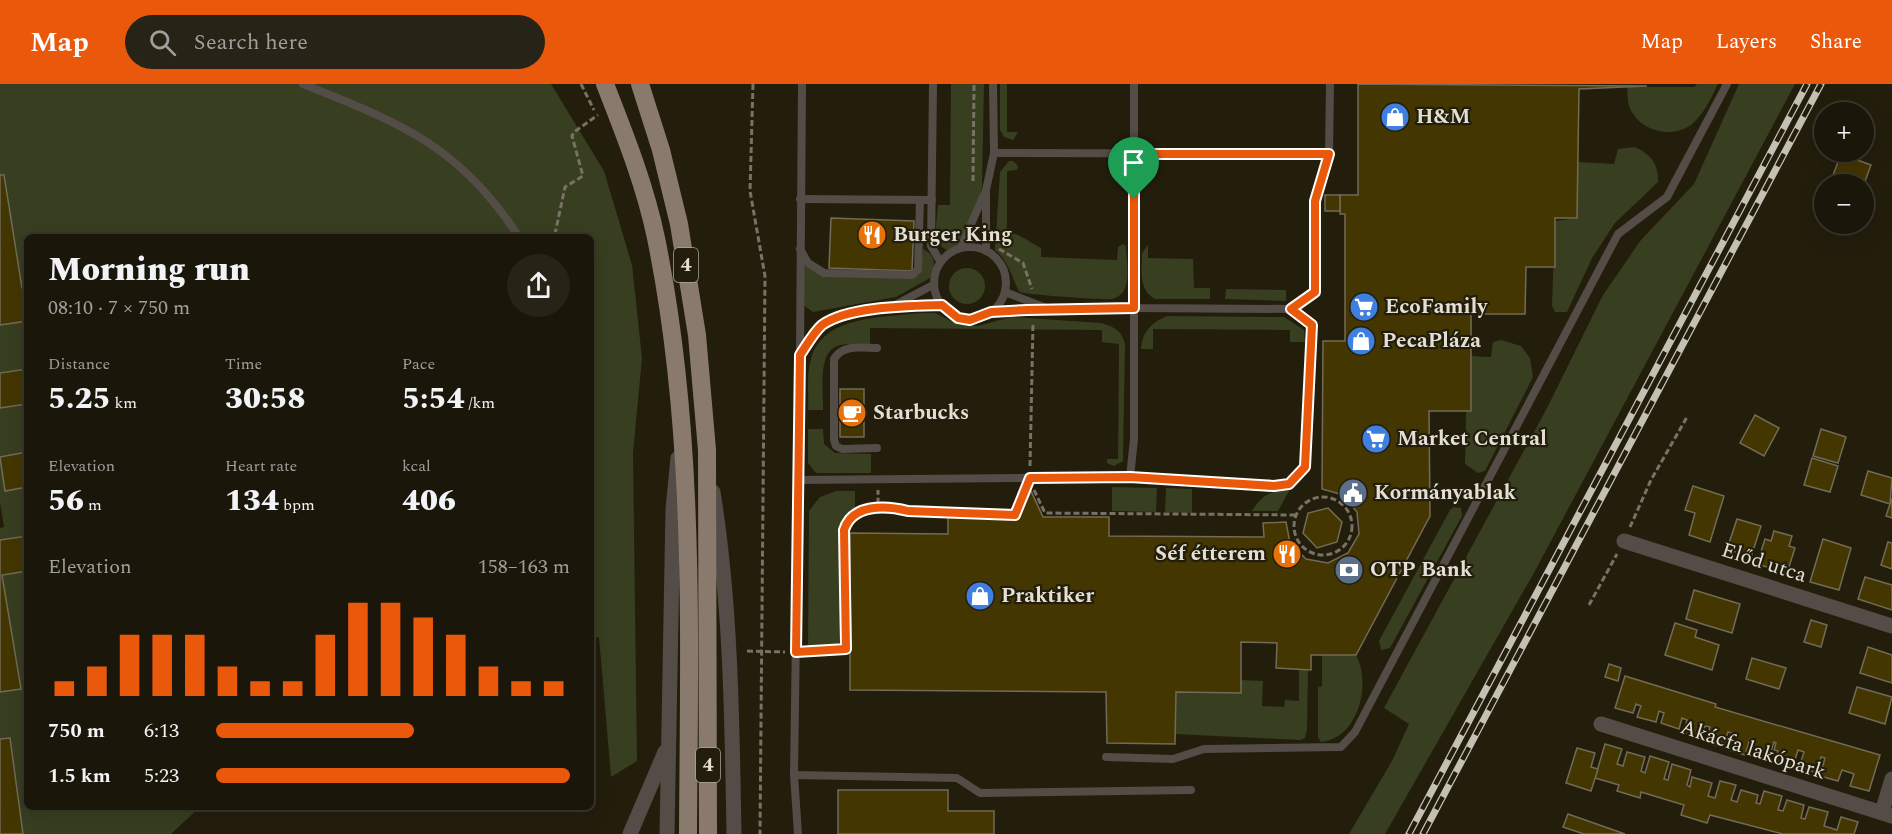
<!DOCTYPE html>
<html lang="en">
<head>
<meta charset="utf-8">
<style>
  body { margin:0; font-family:Spectral,serif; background:#272317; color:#f1f3f6; height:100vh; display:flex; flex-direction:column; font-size:22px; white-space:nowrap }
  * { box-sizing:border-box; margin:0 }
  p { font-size:20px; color:#9f9f9c }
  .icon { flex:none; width:33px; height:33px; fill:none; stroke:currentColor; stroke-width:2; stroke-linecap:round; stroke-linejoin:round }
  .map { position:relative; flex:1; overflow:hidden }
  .sheet { position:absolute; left:24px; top:150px; width:570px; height:576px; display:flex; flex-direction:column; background:#1a1609; border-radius:9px; box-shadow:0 6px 24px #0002,0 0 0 2px #38352a }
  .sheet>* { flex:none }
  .fabs { position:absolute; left:1814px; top:18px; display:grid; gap:12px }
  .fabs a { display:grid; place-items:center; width:60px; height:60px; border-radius:50%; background:#1a1609; box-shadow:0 6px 24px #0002,0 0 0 2px #38352a; font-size:30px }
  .pin { position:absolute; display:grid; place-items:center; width:51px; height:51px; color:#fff; margin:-62px -26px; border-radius:50% 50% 50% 0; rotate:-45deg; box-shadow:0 0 6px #0007 }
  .pin .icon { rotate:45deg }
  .round { display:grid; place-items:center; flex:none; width:63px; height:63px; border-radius:32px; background:#272317 }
  .summary { display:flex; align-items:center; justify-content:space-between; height:102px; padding:0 24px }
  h1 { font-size:33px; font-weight:800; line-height:45px }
  .figures { display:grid; grid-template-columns:repeat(3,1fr); gap:9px; height:102px; padding:6px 24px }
  .figures div { display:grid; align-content:center }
  .figures b { font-size:30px; font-weight:800 }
  .figures small { font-size:16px; font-weight:400 }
  .figures p { font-size:16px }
  .chart { height:168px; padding:12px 24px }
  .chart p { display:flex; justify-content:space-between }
  .chart svg { width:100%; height:108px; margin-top:6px; stroke:#ea580c; stroke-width:6 }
  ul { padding:0 24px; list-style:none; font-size:20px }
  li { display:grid; grid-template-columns:96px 72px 1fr; align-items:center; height:45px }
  li i { height:15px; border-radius:8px; background:#ea580c }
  header { display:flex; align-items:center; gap:36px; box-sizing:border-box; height:84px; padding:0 30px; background:#ea580c; color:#fff }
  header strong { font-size:28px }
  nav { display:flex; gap:33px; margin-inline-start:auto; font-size:21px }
  .search { width:420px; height:54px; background:#272317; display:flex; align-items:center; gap:15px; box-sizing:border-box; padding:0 21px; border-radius:33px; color:#9f9f9c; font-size:22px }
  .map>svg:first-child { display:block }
  .green { fill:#383e20 }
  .building { fill:#443601; stroke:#716b57; stroke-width:1.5 }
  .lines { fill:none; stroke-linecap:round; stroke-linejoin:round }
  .path { stroke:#777264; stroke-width:3; stroke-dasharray:6 3; stroke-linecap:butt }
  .lane { stroke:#544c46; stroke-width:8 }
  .street { stroke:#544c46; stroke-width:15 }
  .primary { stroke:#8a7a6e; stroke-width:18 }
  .rail-casing { stroke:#c4c0b4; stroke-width:7 }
  .rail { stroke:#231d0c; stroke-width:4.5; stroke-dasharray:14; stroke-linecap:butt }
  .route-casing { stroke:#fff; stroke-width:12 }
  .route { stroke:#ea580c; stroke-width:8 }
  .labels { text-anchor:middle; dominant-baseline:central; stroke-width:4.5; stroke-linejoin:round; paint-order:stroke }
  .shield { fill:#231d0c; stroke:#a9a598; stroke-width:1.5 }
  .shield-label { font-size:20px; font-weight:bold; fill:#e3dfd4 }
  .poi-label { font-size:21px; font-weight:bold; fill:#e3dfd4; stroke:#231d0c; text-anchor:start }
  .street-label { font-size:21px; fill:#e3dfd4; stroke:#231d0c }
</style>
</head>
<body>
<header>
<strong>Map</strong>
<div class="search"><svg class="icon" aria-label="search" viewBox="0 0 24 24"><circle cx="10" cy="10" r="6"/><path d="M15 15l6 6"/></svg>Search here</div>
<nav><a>Map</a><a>Layers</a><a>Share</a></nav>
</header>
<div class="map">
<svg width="1892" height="750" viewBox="0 0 1892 750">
  <rect width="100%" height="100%" fill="#231d0c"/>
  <g class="green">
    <path d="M0,0h551l53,87 28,94 10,93 -9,95 4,308 -26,16 -12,-140 -8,1v-401h-564v570h173l-29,27h-171v-306l4,-1 -4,-25z"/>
    <path d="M951,0h33l-2,103 -5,18 -17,39 -13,6c-16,-7 -10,-30 -9,-45h12z"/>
    <path d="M1000,0h7v48h11l-5,8 -9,-3 -4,-7z"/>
    <path d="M1697,0h21c-7,14 -14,30 -26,40 -20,16 -54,7 -63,-18 -2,-6 -1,-13 -2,-19h67z"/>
    <path d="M1739,0h56l-260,487 -150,263h-36l43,-73 17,-37 -25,-16 162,-298 57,-115 38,-55 53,-56z"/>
    <path d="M1635,63c16,7 24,18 23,35l-43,41 -23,35 -25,54h-12l-3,-6 3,-85 22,-3 1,-56 36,2 4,-15z"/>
    <path d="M1009,77h4l5,5 -1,4 -10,1v61c14,2 21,10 34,16v9l76,3 1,-13 5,-3 3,2c0,12 5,35 -3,46 -2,3 -7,6 -11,7 -9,1 -84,-4 -92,-7 -4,-2 -10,-31 -25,-42l5,-78z"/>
    <path d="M1148,161v13l45,1 1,29h16v11h-55c-17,-9 -13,-29 -13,-46z"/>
    <path d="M923,165c13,6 13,16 7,29l-34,19 -83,15 -11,-8 2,-38h5l13,10 89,2 9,-4z"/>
    <circle cx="967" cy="202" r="18"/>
    <path d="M1226,205l60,1v11l-61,-2z"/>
    <path d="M919,229h16l24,12 19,1 33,-9 90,6c13,4 21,7 24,21l-2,117 -9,5 -7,-3v-4h11l1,-115 -17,-2v-12l-232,-2v17c-9,0 -20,-2 -29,0 -25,4 -17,47 -18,65h-15c1,-16 -2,-35 3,-51 12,-44 71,-41 108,-46z"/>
    <path d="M1167,232l117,1 20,13 1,12h-15v-12l-137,-1v20h-12c1,-17 11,-27 26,-33z"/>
    <path d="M1501,256l20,6 9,12 3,19 -48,94 -7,2 -13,-9 1,-53h5v-55l20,1 2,-15z"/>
    <path d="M808,345h15l1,15 11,9 36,1v19h-55l-8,-10z"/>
    <path d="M1112,403l45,1 -1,24 -44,-1z"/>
    <path d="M1166,404l26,1v24l-27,-1z"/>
    <path d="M836,407h19v18l-10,9 -3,8 -3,120h-31l1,-135 11,-14z"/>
    <path d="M1278,407h11l-11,20h-26c7,-11 13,-18 26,-20z"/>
    <path d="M1454,423l7,1 1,8 -72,132 -9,2 -2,-9 71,-131z"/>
    <path d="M1322,571h34c16,29 2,84 -35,87l-3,-5v-50l4,-1z"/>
    <path d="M1299,585l9,1 -1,60 -2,8 -5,2 -125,-6 1,-42 64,1 1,-13 22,1 -1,25 22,1 1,-7 14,1z"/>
  </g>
  <g class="building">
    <path d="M1358,0l289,2 -68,3 -2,129h-22v49h-29l-1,47h-54v97h-42l1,105 -74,139h-45v15l-35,-2 1,-25 -36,-1v51l-65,-1 -1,52 -68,-1 -1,-51 -256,-2v-157l98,1v-17h70l13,-26 12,26h66v19l155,1 -1,-14 23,-1 4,21 16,16 22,4 20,-10 11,-19 -2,-22 -14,-17 -21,-6 1,-148h22v-127h-5v-19h18z"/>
    <path d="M1841,70l30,11 -8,22v-3l-33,-1z"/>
    <path d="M0,91h4l18,113h5v33l-27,4z"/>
    <rect x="1325" y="111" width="15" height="16"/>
    <path d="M831,134l83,3 -2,50 -83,-3z"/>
    <path d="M27,285v40l-1,-5 -26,4v-35z"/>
    <rect x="840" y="305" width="24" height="48"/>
    <path d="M1755,331l24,13 -15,28 -24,-13z"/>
    <path d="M1821,345l25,8 -8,26 -25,-7z"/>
    <path d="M27,368v35l-22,4 -5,-34z"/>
    <path d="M1812,374l26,8 -8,26 -26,-7z"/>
    <path d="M1868,387l24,7 -2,26 -29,-9z"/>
    <path d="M1693,402l31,10 -14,46 -21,-7 6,-22 -10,-3z"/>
    <path d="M1892,414v20l-6,-2z"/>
    <path d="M1328,424l14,14 -5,20 -20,6 -14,-15 5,-20z"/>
    <path d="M1737,435l24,7 -10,31 -24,-8z"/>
    <path d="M1774,447l18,5 -3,10 6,2 -8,25 -30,-9 8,-25 6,2z"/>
    <path d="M27,452v35l-25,4 19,114 -21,3v-152z"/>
    <path d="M1823,455l28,9 -12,42 -29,-8z"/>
    <path d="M1888,458l4,1v26l-11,-4z"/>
    <path d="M1865,493l27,8v25l-34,-11z"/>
    <path d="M1694,506l46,14 -8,29 -46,-14z"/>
    <path d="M1811,536l16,5 -6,22 -17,-5z"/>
    <path d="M1675,539l22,7 -2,7 24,8 -7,25 -47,-15z"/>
    <path d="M1868,563l24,8v28l-32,-10z"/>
    <path d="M1752,574l34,10 -7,21 -33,-10z"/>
    <path d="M1609,580l12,4 -3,13 -13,-4z"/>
    <path d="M1625,592l91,28 -1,3 165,48 -11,36 -19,-5 4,-12 -12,-4 -4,11 -18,-5 5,-18 -4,-1 -4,16 -18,-6 5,-15 -6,-2 -5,16 -18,-6 3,-9 -4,-1 2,-7 -2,-1 -6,18 -19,-6 4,-14 -3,-1 -5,16 -16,-5 5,-16 -6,-2 -5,15 -18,-5 5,-15 -5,-1 -4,12 -18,-5 4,-13 -5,-2 -3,11 -18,-6 3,-10 -5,-2 -3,11 -19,-5 4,-11 -5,-2 -3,9 -18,-5z"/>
    <path d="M1857,603l35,10 -7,27 -36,-11z"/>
    <path d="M10,654l13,96h-23v-95z"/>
    <path d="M1605,660l17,5 -5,15 6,2 4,-14 18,5 -4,14 4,2 5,-17 19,6 -5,17 4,1 4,-16 19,6 -4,15 3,2 2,-10 20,6 -4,13 7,2 5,-17 16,4 -5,15 6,2 4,-12 17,5 -2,8 4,1 4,-13 18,5 -4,14 5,1 4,-11 17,5 -3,13 4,1 4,-12 19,5 -4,14 13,4 4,-13 17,5 -4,12h-71l-73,-19 -3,8 -26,-8 3,-10 -43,-13 -1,6 -23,-7 2,-6 -24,-7z"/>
    <path d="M1577,664l18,5 -4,14 7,2 -7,22 -25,-8z"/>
    <path d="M838,706h110v21h46v23h-156z"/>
    <path d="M1568,730l57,20h-41l-21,-7z"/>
  </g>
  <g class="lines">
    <g class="path">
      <path d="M581,0l13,26"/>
      <path d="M753,0l-3,107 15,85 -5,558"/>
      <path d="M973,97l1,-97"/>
      <path d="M546,153l9,-3 10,-47 18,-11 -11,-40 2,-4 24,-17"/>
      <path d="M999,165l24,14 9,26"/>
      <path d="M1030,382l3,-143"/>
      <path d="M1034,406l11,23 251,2"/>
      <circle cx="1323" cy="442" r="29"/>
      <path d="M878,424l137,7 12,-26"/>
      <path d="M1630,443l21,-47 36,-63"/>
      <path d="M1589,521l28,-51"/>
      <path d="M747,567l38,1"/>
      <path d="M806,567l40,-2 -2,-119c6,-19 17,-19 34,-22v-18"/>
    </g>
    <g class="lane">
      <path d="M303,0c97,39 156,61 216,153"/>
      <path d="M933,0l-2,162 9,15"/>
      <path d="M994,69l335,1"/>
      <path d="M986,110v57"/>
      <path d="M800,115l132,1"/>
      <circle cx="970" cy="199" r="36"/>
      <path d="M961,163l25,-57 8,-37 -1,-69"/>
      <path d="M800,165l8,14 16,10 88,2 6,-5 2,-70"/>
      <path d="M1005,208l41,16"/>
      <path d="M895,221l38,-20"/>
      <path d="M1291,225l24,-17v-91l14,-47 1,-70"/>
      <path d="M991,229l143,-5v131l-4,38"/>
      <path d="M877,264c-16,0 -34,-4 -43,11v81l2,6 6,3 35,-1"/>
      <path d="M800,271l2,-271"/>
      <path d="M797,396l333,-3 144,9c16,-2 22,-6 31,-19l7,-142 -21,-16 -157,-1v-224"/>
      <path d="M1106,673l67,2 31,-10 137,-2 14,-15 263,-498 49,-37 60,-113"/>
      <path d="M794,691l163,3 23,15 211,-3"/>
      <path d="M798,750l-4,-59 6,-420c6,-9 14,-23 22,-30 26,-19 89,-19 120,-20"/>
    </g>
    <g class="street">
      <path d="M713,408c18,112 19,228 21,342"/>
      <path d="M1624,457l268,85"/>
      <path d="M1601,640l291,92"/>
      <path d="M1882,728l10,-33"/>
      <path d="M630,750l35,-82"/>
      <path d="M667,750l6,-325 5,-51"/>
    </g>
    <g class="primary">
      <path d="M605,0c20,51 40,101 51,154 40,196 33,397 32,596"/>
      <path d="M640,0l21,66 18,74 18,111 10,115 1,384"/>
    </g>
    <g class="rail-casing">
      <g id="rail">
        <path d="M1409,750l398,-750"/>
        <path d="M1423,750l398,-750"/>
      </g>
    </g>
    <use href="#rail" class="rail"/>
  </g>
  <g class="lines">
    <g class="route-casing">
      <path id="route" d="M1134,70h195l-14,47v91l-24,17 21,16 -7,142 -16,17 -15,2 -144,-9 -100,1 -15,37 -107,-4c-23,-6 -56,-7 -64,19l2,119 -50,3 4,-297c6,-9 14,-23 22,-30 26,-19 89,-19 120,-20l16,13 12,2 21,-8 36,-2 107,-2z"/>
    </g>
    <use href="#route" class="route"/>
  </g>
  <defs>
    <g id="shop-disc" transform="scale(1.5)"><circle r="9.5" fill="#3f7fe0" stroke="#231d0c"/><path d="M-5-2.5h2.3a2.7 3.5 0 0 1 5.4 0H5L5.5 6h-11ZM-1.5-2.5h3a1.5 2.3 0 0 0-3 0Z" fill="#fff"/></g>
    <g id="restaurant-disc" transform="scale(1.5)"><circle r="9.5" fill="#e8710a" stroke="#231d0c"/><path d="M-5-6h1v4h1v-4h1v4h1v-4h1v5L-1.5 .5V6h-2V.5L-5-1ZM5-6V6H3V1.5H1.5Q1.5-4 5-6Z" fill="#fff"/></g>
    <g id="supermarket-disc" transform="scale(1.5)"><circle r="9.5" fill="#3f7fe0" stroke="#231d0c"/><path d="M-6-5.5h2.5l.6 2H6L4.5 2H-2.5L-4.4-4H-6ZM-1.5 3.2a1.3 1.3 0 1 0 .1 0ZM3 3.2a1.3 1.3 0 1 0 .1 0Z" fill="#fff"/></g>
    <g id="cafe-disc" transform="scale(1.5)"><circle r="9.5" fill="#e8710a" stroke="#231d0c"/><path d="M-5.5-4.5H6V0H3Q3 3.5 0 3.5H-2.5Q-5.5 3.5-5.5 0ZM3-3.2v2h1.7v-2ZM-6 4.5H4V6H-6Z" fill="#fff"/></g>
    <g id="civic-disc" transform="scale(1.5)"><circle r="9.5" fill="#5c6f8a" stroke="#231d0c"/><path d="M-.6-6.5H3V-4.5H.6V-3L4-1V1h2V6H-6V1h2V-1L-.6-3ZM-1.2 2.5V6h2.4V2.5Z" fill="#fff"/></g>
    <g id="bank-disc" transform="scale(1.5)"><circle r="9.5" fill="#5c6f8a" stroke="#231d0c"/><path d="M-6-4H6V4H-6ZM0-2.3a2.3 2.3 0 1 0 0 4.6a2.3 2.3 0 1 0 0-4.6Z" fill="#fff"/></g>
  </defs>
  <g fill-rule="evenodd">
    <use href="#shop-disc" x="1395" y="33"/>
    <use href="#restaurant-disc" x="872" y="151"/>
    <use href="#supermarket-disc" x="1364" y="223"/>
    <use href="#shop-disc" x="1361" y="257"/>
    <use href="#cafe-disc" x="852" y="329"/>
    <use href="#supermarket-disc" x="1376" y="355"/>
    <use href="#civic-disc" x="1353" y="409"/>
    <use href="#restaurant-disc" x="1287" y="470"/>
    <use href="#bank-disc" x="1349" y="486"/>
    <use href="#shop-disc" x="980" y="512"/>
  </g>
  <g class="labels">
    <g class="shield">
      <rect x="674" y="164" width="24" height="34" rx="4.5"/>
      <rect x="696" y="664" width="24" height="34" rx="4.5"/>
    </g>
    <g class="shield-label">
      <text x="686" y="181">4</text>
      <text x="708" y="681">4</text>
    </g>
    <g class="poi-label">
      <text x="1416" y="33">H&amp;M</text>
      <text x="893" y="151">Burger King</text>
      <text x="1385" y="223">EcoFamily</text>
      <text x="1382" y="257">PecaPláza</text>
      <text x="873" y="329">Starbucks</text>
      <text x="1397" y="355">Market Central</text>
      <text x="1374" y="409">Kormányablak</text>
      <text x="1266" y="470" text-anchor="end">Séf étterem</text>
      <text x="1370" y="486">OTP Bank</text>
      <text x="1001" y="512">Praktiker</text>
    </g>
    <g class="street-label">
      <text transform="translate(1764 479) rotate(18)">Előd utca</text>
      <text transform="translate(1753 666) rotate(18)">Akácfa lakópark</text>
    </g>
  </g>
</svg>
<div class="fabs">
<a>+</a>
<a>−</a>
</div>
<div class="pin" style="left:1134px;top:115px;background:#1e9e55"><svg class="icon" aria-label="arrive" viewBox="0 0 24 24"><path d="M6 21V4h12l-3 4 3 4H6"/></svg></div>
<section class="sheet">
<div class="summary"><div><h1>Morning run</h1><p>08:10 · 7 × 750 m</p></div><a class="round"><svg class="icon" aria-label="share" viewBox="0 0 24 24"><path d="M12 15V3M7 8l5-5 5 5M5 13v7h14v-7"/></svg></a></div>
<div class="figures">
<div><p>Distance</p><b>5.25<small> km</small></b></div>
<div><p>Time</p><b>30:58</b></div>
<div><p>Pace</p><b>5:54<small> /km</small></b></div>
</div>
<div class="figures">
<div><p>Elevation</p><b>56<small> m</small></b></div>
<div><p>Heart rate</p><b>134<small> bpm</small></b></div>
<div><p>kcal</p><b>406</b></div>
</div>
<div class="chart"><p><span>Elevation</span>158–163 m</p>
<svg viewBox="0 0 160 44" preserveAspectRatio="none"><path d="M5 44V38M15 44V32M25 44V19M35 44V19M45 44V19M55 44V32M65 44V38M75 44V38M85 44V19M95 44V6M105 44V6M115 44V12M125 44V19M135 44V32M145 44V38M155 44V38"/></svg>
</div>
<ul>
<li><b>750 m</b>6:13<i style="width:56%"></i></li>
<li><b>1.5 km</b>5:23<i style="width:100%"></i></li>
</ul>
</section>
</div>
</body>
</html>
